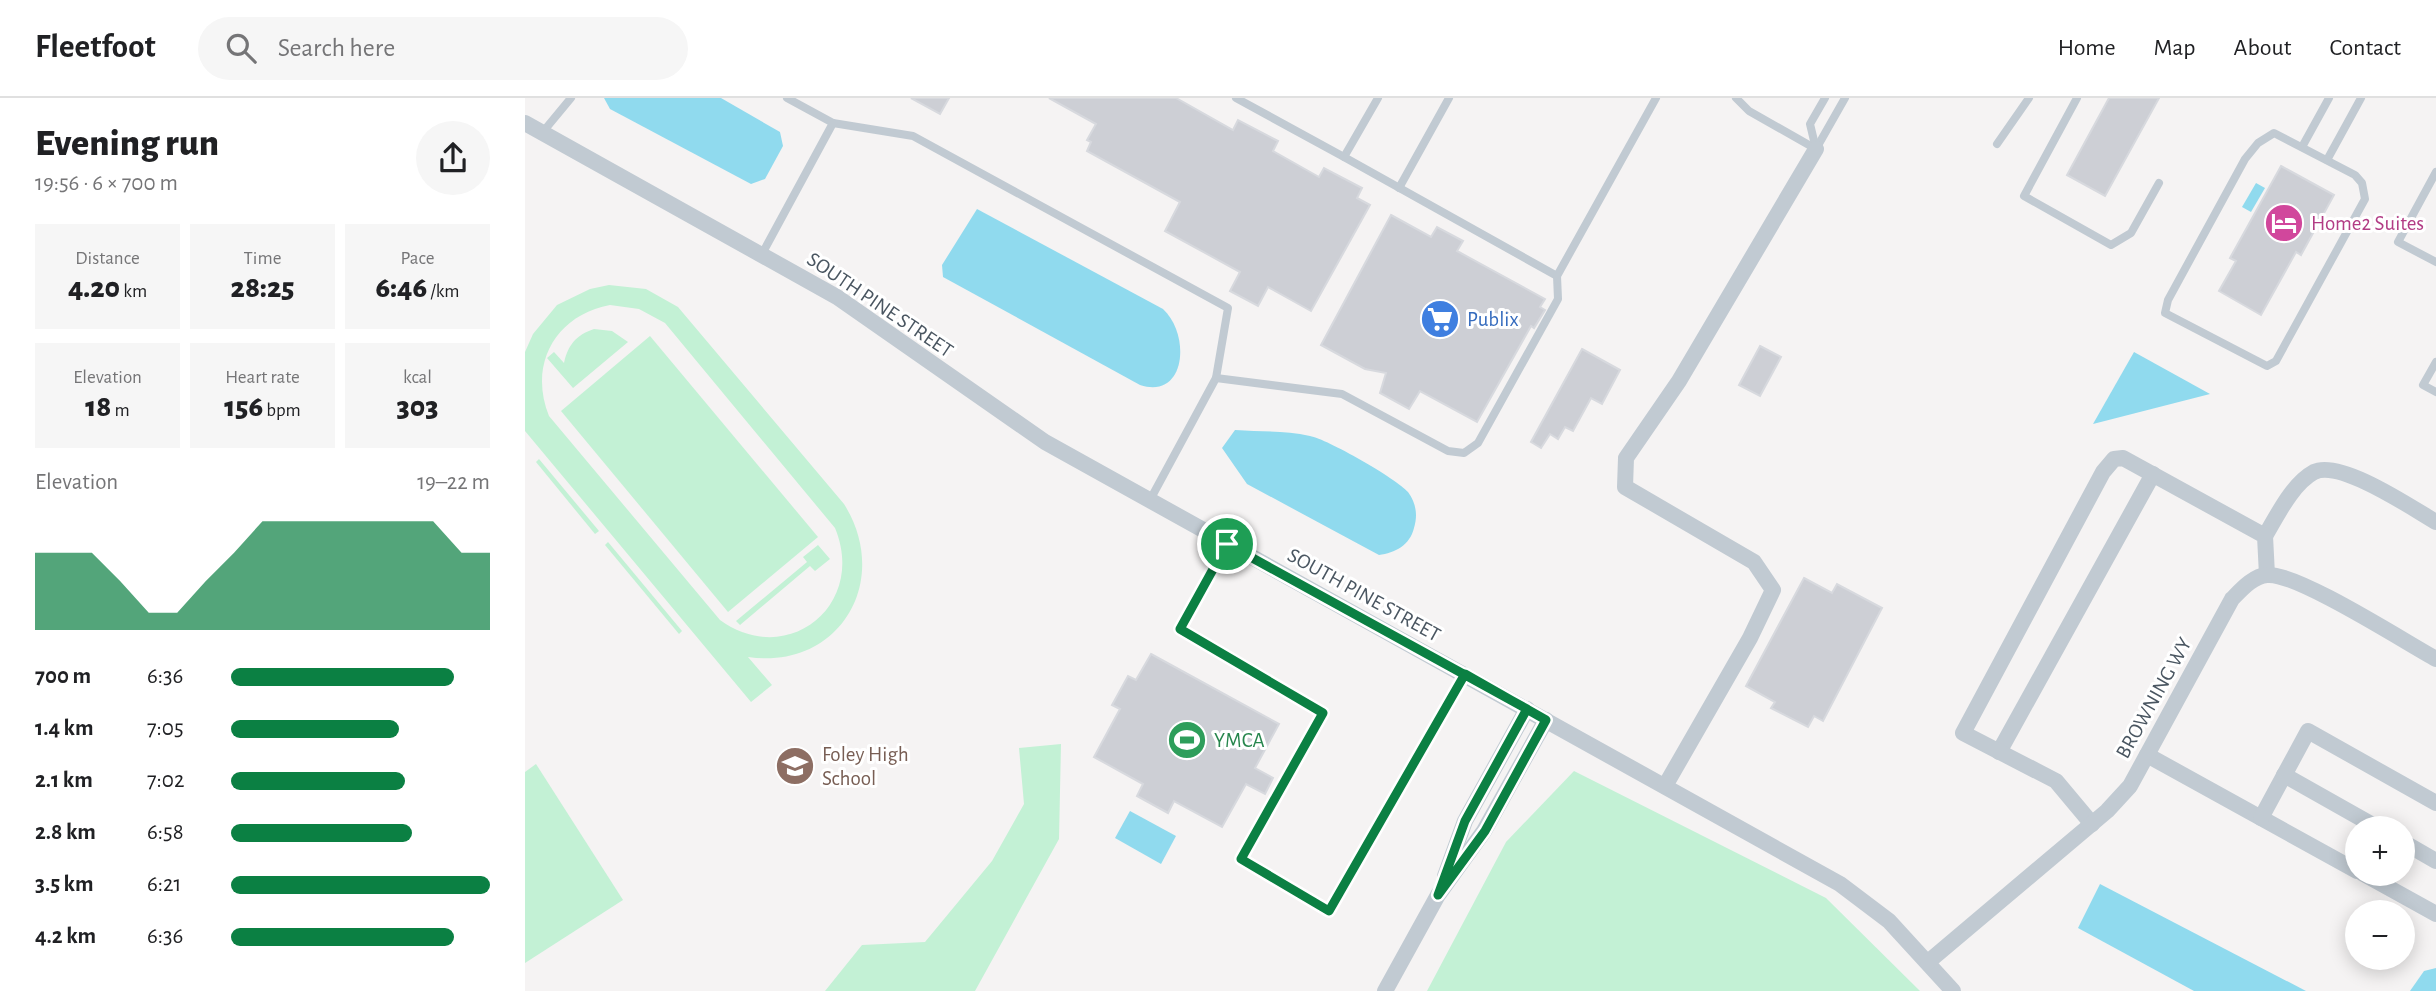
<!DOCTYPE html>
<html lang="en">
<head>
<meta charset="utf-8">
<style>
  body { margin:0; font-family:"Alegreya Sans",sans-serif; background:#f6f6f6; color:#202124; height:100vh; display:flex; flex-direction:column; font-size:26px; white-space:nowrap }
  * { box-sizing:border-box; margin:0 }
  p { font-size:23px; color:#757577 }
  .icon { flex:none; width:38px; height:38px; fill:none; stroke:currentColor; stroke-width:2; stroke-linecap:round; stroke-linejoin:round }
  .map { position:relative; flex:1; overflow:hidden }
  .drawer { display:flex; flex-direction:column; background:#fff; width:525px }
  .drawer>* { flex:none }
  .tools { position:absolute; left:1820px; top:718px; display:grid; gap:14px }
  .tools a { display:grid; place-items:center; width:70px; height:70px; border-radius:50%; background:#fff; box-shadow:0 4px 18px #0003; font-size:35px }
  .pin { position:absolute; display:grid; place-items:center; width:60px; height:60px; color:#fff; margin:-30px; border:4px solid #fff; border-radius:50%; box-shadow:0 2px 7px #0007 }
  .round { display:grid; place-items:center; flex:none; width:74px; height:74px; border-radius:37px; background:#f6f6f6 }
  .head { display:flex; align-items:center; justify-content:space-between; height:119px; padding:0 35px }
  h1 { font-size:38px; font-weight:800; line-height:52px }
  .stats { display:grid; grid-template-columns:repeat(3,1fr); gap:10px; height:119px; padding:7px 35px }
  .stats div { display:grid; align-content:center; border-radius:0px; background:#f6f6f6; text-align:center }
  .stats b { font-size:30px; font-weight:800 }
  .stats small { font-size:19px; font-weight:400 }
  .stats p { font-size:19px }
  .chart { height:196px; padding:14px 35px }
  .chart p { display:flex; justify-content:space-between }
  .chart svg { width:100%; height:126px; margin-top:7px; fill:#0b8043; opacity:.7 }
  ul { padding:0 35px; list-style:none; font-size:23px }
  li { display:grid; grid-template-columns:112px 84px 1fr; align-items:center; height:52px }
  li i { height:18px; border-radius:9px; background:#0b8043 }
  header { display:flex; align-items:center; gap:42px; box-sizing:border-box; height:98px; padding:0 35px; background:#fff; border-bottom:2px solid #e0e0e0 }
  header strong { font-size:33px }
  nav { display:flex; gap:38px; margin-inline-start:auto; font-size:24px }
  .search { width:490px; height:63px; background:#f6f6f6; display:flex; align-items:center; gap:18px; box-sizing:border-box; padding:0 24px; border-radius:38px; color:#757577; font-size:26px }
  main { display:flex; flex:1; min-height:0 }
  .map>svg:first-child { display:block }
  .green { fill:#c3f1d5; fill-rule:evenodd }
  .water { fill:#90daee }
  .building { fill:#cdcfd5; stroke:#d7d9de; stroke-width:2 }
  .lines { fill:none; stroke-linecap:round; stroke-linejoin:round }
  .service { stroke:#c1cad2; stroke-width:8 }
  .minor { stroke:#c1cad2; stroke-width:16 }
  .route-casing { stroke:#fff; stroke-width:14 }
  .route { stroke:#0b8043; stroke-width:9 }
  .labels { text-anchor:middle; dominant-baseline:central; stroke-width:6; stroke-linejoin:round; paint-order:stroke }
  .hotel-label { font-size:21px; fill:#b23c85; stroke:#fff; text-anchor:start }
  .street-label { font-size:21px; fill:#4a5661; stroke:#fff }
  .shop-label { font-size:21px; fill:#366cbe; stroke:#fff; text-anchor:start }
  .leisure-label { font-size:21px; fill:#27864d; stroke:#fff; text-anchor:start }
  .education-label { font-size:21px; fill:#785e54; stroke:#fff; text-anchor:start }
</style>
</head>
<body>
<header>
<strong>Fleetfoot</strong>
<div class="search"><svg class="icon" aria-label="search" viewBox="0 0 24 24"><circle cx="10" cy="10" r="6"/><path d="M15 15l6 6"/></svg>Search here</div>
<nav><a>Home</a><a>Map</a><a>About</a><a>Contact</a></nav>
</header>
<main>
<section class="drawer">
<div class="head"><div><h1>Evening run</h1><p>19:56 · 6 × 700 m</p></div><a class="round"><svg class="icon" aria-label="share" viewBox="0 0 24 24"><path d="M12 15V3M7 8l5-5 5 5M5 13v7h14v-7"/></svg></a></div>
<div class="stats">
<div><p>Distance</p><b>4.20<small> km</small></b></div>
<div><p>Time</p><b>28:25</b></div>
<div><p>Pace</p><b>6:46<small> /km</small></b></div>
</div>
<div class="stats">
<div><p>Elevation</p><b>18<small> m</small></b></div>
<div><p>Heart rate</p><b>156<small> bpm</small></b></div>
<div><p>kcal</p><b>303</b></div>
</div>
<div class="chart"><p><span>Elevation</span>19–22 m</p>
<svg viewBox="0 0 160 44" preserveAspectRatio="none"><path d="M0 44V17L10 17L20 17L30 27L40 38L50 38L60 27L70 17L80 6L90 6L100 6L110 6L120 6L130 6L140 6L150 17L160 17V44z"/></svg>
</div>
<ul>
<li><b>700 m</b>6:36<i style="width:86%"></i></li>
<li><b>1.4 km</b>7:05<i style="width:65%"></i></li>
<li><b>2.1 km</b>7:02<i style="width:67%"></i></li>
<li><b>2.8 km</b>6:58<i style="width:70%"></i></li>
<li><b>3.5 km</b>6:21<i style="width:100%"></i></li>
<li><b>4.2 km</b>6:36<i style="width:86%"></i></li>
</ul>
</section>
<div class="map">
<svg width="1911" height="893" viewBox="0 0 1911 893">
  <rect width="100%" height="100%" fill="#f5f3f3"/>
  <g class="green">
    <path d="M84,187l37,4 32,18 166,197c48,76 -4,166 -96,153l24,28 -21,17 -226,-271v-79l8,-18 24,-29 33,-16zM85,207l29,4 26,14 170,205c32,77 -47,141 -115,92l-171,-204c-21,-52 7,-101 61,-111z"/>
    <path d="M69,231l18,2 16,11 -55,46 -26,-30 7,-6 10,11c4,-18 12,-28 30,-34z"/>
    <path d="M125,238l168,201 -90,75 -167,-201z"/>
    <path d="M14,361l60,72 -4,3 -59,-72z"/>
    <path d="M83,444l74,89 -3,3 -74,-89z"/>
    <path d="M293,447l12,14 -15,12 -5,-5 -70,59 -4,-4 71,-59 -4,-5z"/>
    <path d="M536,646l-2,95 -84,152h-150l37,-46 63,-3 67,-81 32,-57 -5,-56z"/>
    <path d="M11,666l87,136 -98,63v-191z"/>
    <path d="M1049,673l252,127 94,93h-493l79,-149z"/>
  </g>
  <g class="water">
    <path d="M79,0h117l59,34 3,14 -18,33 -14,5 -141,-75z"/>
    <path d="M1731,85l9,5 -14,24 -9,-5z"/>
    <path d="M452,111l186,100c28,26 23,91 -23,76l-197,-108 -1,-12z"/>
    <path d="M1609,254l76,42 -117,30z"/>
    <path d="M710,332c26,2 50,0 75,6 17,3 87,43 98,56 8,11 10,23 6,36 -4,17 -19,25 -35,27l-132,-71 -25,-36z"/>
    <path d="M605,713l46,25 -15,28 -46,-26z"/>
    <path d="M1575,786l206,107h-112l-116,-63z"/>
    <path d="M1911,870v23h-26l14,-20z"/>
  </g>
  <g class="building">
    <path d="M386,0h38l-9,16z"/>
    <path d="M524,0h127l57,32 5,-10 40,21 -5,10 46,26 5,-9 38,20 -5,10 13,7 -59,106 -43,-24 -10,19 -28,-15 10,-19 -75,-41 15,-29 -93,-51 4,-9 -4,-2 9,-16z"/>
    <path d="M1584,0h50l-54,98 -38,-21z"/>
    <path d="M1756,68l53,29 -33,60 -5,-3 -35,63 -42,-24 17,-30 -6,-3z"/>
    <path d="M866,117l40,22 6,-10 26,14 -6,10 88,48 -5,8 5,3 -11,18 -3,-2 -54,96 -57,-31 -11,18 -29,-16 6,-20 -21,-4 -44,-24z"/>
    <path d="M1235,248l21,11 -21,39 -21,-11z"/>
    <path d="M1057,251l38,21 -18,34 -11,-6 -18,33 -8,-4 -7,12 -8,-5 -9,14 -10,-6z"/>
    <path d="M1279,480l28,15 5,-9 45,24 -59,113 -9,-5 -6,11 -37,-19 4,-6 -29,-16z"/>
    <path d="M626,556l128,70 -24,44 18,10 -8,16 -19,-10 -24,43 -48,-26 -6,12 -31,-17 6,-12 -49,-27 26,-48 -8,-4 16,-29 8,4z"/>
  </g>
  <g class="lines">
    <g class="service">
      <path d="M711,0l108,59 34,-59"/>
      <path d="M1211,0l13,13 67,38"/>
      <path d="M1552,0l-53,98 87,49 20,-12 28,-50"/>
      <path d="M308,25l80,13 315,172 -12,70 -66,122"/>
      <path d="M17,35l29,-35"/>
      <path d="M1749,35l81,42 7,8 3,16 -89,162 -9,5 -102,-53 3,-13 77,-141 13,-16z"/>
      <path d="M1472,46l32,-46"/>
      <path d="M1777,49l27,-49"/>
      <path d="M1291,51l29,-51"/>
      <path d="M1291,51l-6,-25 15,-26"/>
      <path d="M819,59l213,119 99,-178"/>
      <path d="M1802,62l34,-62"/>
      <path d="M1911,74l-38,70 38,20"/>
      <path d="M874,90l50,-90"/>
      <path d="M237,156l71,-131 -46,-25"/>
      <path d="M1911,264l-13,23 13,7"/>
      <path d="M691,280l126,16 106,57 16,2 14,-10 80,-144 -1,-23"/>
      <path d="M702,446l-47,85 143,84 -82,146 88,52 136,-237"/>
    </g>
    <g class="minor">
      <path d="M0,25l312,174 208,145 795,442 49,37 64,70"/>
      <path d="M1740,438c12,-20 27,-52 49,-64 26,-13 98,36 122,50"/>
      <path d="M1474,654l154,-278"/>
      <path d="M1622,657l210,116"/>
      <path d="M1759,677l94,53"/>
      <path d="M1140,688l85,-148 23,-48 -19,-28 -129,-75 1,-29 53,-77 137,-232"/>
      <path d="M1736,720l47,-87 128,72"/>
      <path d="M1567,726l-36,-43 -93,-48 140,-261 11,-13 9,-1 142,78 2,39"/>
      <path d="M1878,744l33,19"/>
      <path d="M1837,775l74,41"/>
      <path d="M920,778l20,-55 62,-112"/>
      <path d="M1403,864l179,-151 23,-25 102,-187c9,-9 21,-23 35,-24 29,-3 138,67 169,84"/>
      <path d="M860,893l53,-96 46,-64 62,-111"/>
    </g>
  </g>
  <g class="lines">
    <g class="route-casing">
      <path id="route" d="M702,446l-47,85 143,84 -82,146 88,52 136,-237 81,46 -61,111 -47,64 27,-74 62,-112 -300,-165"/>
    </g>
    <use href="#route" class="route"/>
  </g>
  <defs>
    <g id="hotel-disc" transform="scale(2.0125)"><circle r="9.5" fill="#d1479c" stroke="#fff"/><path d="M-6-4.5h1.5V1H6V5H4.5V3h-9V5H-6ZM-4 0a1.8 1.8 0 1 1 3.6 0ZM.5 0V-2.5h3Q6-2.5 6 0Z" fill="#fff"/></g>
    <g id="supermarket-disc" transform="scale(2.0125)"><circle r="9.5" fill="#3f7fe0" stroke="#fff"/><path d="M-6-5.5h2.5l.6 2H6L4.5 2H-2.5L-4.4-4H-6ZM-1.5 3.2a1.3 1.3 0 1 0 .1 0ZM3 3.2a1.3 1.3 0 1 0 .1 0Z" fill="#fff"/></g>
    <g id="stadium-disc" transform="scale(2.0125)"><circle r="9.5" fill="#2e9e5b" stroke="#fff"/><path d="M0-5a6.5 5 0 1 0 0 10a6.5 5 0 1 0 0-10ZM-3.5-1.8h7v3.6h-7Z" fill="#fff"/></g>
    <g id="school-disc" transform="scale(2.0125)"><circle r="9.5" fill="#8d6e63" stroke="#fff"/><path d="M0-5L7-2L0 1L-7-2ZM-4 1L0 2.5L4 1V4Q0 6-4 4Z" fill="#fff"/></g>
  </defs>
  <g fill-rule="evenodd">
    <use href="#hotel-disc" x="1759" y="125"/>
    <use href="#supermarket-disc" x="915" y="221"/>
    <use href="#stadium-disc" x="662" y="642"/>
    <use href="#school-disc" x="270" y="668"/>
  </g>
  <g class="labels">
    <g class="hotel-label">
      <text x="1786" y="125">Home2 Suites</text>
    </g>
    <g class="street-label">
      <text transform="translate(355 207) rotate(34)">SOUTH PINE STREET</text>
      <text transform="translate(839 497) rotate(29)">SOUTH PINE STREET</text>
      <text transform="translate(1629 600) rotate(-61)">BROWNING WY</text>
    </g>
    <g class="shop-label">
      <text x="942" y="221">Publix</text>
    </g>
    <g class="leisure-label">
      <text x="689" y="642">YMCA</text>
    </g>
    <g class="education-label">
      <text x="297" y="656">Foley High<tspan x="297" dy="24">School</tspan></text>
    </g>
  </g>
</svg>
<div class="tools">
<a>+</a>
<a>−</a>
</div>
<div class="pin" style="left:702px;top:446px;background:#1e9e55"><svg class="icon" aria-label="arrive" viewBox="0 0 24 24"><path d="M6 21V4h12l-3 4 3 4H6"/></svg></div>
</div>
</main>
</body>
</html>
